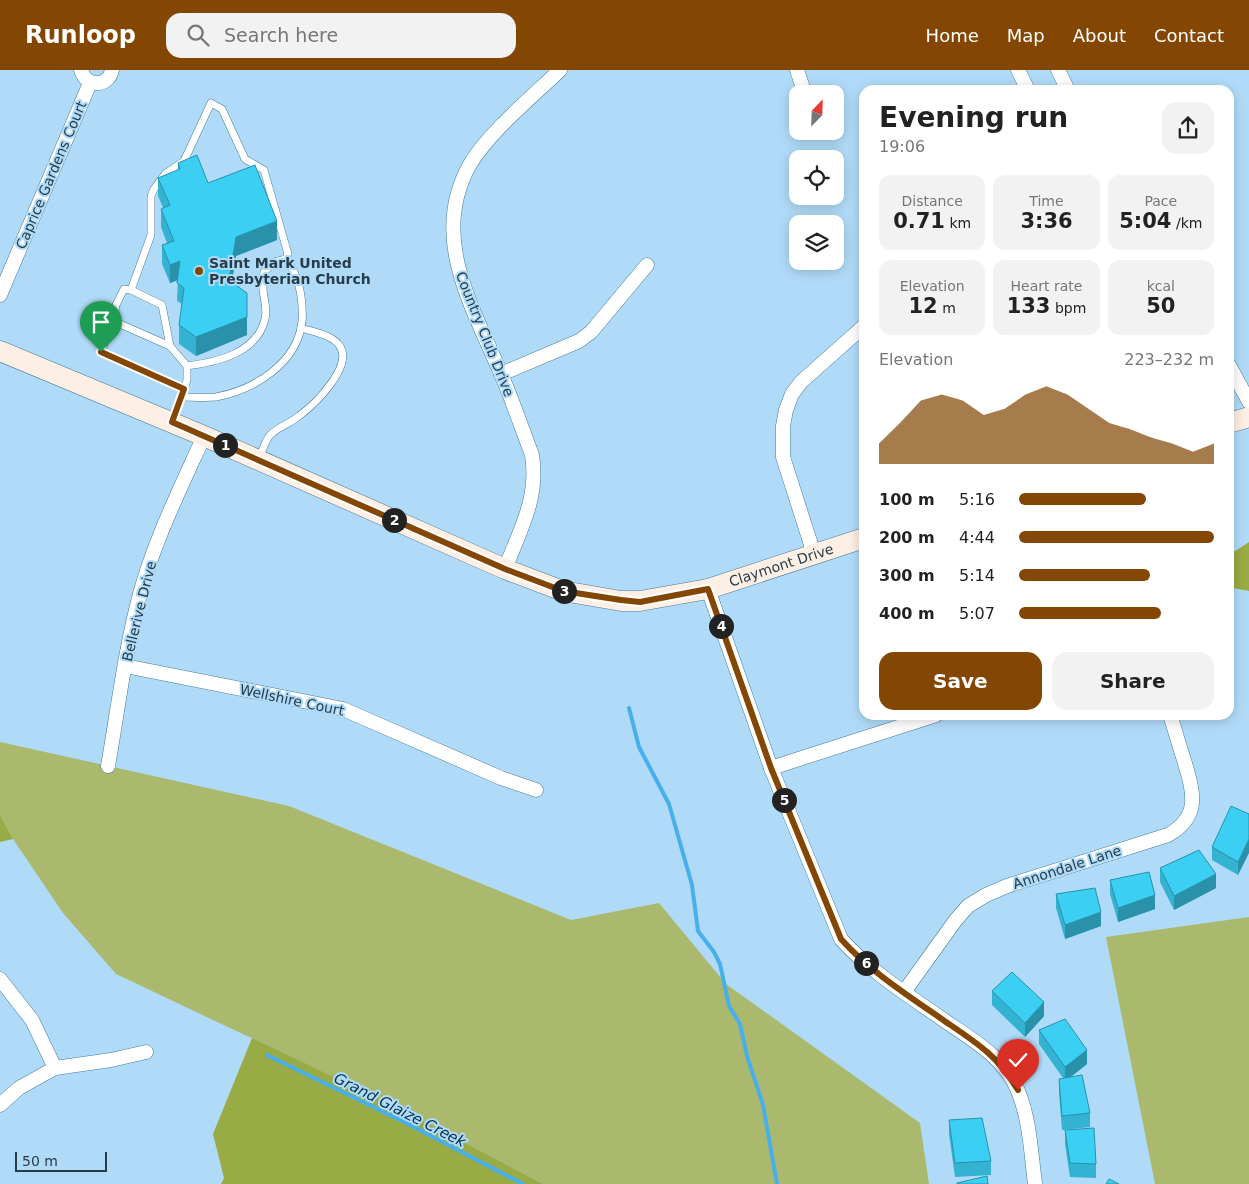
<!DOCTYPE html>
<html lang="en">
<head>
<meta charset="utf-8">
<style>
  body { margin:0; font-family:"DejaVu Sans",sans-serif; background:#f2f2f2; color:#222; height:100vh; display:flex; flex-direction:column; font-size:19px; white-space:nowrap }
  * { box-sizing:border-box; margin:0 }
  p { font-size:16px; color:#767676 }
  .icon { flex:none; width:28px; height:28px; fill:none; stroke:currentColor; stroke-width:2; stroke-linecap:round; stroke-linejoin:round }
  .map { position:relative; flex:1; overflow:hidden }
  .details { position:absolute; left:859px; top:15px; width:375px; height:635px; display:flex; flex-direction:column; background:#fff; border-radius:15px; box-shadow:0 2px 12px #0003 }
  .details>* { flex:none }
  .needle { width:32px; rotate:23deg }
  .controls { position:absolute; left:789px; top:15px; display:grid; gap:10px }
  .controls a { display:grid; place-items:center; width:55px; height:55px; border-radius:10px; background:#fff; box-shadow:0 2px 12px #0003; font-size:25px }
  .scale { position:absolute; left:15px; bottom:12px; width:92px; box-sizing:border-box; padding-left:5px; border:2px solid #273d4b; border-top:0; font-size:14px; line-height:18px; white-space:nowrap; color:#273d4b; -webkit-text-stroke:4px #b0dbf8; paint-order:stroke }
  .pin { position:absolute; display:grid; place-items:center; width:42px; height:42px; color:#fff; margin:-51px -21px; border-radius:50% 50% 50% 0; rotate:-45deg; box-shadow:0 0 5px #0007 }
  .pin .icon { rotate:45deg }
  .km { position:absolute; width:25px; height:25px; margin:-12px; border-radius:50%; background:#222; color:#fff; font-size:14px; line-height:25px; text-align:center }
  .round { display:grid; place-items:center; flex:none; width:52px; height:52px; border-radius:15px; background:#f2f2f2 }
  .head { display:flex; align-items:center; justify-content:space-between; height:85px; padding:0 20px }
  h1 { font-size:28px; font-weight:600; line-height:38px }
  .figures { display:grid; grid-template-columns:repeat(3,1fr); gap:8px; height:85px; padding:5px 20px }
  .figures div { display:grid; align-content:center; border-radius:12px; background:#f2f2f2; text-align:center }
  .figures b { font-size:21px; font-weight:600 }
  .figures small { font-size:14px; font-weight:400 }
  .figures p { font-size:14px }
  .chart { height:140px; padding:10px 20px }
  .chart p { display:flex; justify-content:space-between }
  .chart svg { width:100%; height:90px; margin-top:5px; fill:#834603; opacity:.7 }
  .button { display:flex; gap:10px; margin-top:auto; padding:10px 20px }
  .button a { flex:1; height:58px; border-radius:15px; background:#834603; color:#fff; font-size:20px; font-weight:600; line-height:58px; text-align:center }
  .button a+a { background:#f2f2f2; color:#222 }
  ul { padding:0 20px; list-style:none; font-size:16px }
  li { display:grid; grid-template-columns:80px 60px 1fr; align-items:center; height:38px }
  li i { height:12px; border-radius:6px; background:#834603 }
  header { display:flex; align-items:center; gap:30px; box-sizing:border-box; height:70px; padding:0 25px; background:#834603; color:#fff }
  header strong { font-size:24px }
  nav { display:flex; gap:28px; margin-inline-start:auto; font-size:18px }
  .search { width:350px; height:45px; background:#f2f2f2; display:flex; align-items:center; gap:12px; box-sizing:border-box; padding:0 18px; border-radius:15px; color:#767676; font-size:19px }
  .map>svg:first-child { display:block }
  .green { fill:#aab96d }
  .forest { fill:#99ab45 }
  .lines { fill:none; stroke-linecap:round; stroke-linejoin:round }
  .stream { stroke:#47afec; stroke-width:4 }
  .lane-casing { stroke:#467a9b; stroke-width:8 }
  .street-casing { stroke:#467a9b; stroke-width:15 }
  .secondary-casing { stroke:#467a9b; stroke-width:21 }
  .lane { stroke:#fff; stroke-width:7 }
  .street { stroke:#fff; stroke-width:14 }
  .secondary { stroke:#feefe4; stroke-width:20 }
  .wall { fill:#33b2d1 }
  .shaded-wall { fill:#2991aa }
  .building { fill:#3bcff3; stroke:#2991aa }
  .route-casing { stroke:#fff; stroke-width:10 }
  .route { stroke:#834603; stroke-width:6 }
  .poi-dot { fill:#834603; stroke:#b0dbf8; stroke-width:2 }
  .labels { text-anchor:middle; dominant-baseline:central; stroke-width:4; stroke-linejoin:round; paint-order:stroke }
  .street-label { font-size:14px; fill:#273d4b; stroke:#b0dbf8 }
  .poi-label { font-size:14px; font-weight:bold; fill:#273d4b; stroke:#b0dbf8; text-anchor:start }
  .water-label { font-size:15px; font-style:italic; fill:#033149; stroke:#b0dbf8 }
</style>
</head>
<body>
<header>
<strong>Runloop</strong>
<div class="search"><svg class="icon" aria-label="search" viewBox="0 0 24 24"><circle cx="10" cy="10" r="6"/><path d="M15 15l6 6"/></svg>Search here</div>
<nav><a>Home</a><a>Map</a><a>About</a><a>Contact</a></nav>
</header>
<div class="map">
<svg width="1249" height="1114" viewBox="0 0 1249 1114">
  <rect width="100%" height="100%" fill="#b0dbf8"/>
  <g class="green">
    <path d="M0,672l289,64 282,114 88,-17 67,81 194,139 9,61h-386l-138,-73 -289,-137 -53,-61 -50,-74 -13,-24z"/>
    <path d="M1249,847v267h-94l-49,-247z"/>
  </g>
  <g class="forest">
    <path d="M1249,472v49l-16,-3 -4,-15v-18z"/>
    <path d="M0,745l13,24 -13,3z"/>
    <path d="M252,968l153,73 138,73h-322l3,-6 -11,-44z"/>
  </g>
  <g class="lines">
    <g class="stream">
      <path d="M629,638l10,39 30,57 23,81 6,46 16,21 6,12 9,42 11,18 7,32 16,49 14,79"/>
      <path d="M267,985l141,69 115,60"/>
    </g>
    <g class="lane-casing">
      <g id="lane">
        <path d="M131,220l20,-55v-39l3,-7 11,-15 19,-13 27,-58 11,6 23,50 19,11 24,84 -2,5 -12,3 -10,10c-1,5 -1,11 -1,16 0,9 5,21 2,31 -8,34 -47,43 -78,47"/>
        <path d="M113,251l57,25 17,20v14l-15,42"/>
        <path d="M170,276l-8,-41 -31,-15 -7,-1 -8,16 -3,16 -12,31 83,37"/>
        <path d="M181,327c11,0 24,1 35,0 38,-7 82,-34 86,-76 1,-5 0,-10 0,-15 -1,-17 -5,-33 -16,-47"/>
        <path d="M259,389c3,-7 6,-18 11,-24 8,-8 21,-12 29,-19 15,-11 52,-47 42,-68 -6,-13 -28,-16 -40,-20"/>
      </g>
    </g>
    <g class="street-casing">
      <g id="street">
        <path d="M81,0c5,17 27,18 31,0"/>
        <path d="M797,0l8,24"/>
        <path d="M1018,0l10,20"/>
        <path d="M1058,0l10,20"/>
        <path d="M0,225l90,-212"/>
        <path d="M1229,295l20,37"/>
        <path d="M501,304l78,-33 12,-9 56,-67"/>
        <path d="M814,484l-31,-97v-31l3,-16 6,-16 9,-12 63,-56"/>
        <path d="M505,499c15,-39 34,-71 27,-114 -11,-29 -21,-59 -34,-88 -28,-65 -67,-131 -29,-201 18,-32 64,-70 91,-96"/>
        <path d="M708,519l63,179 70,171c27,31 70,58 104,82 28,19 60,37 73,70 12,29 13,62 17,93"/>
        <path d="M125,596l218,43 158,69 35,12"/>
        <path d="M108,696c10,-57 17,-116 32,-172 15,-55 41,-107 64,-158"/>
        <path d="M771,698l165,-53"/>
        <path d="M0,909l32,41 23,48"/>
        <path d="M904,922l51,-71 13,-15 18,-11 21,-9 161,-51c34,-19 25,-44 16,-75 -5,-15 -9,-30 -14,-45"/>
        <path d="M0,1035l19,-17 36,-20 56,-8 35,-8"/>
      </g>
    </g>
    <g class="secondary-casing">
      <g id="secondary">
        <path id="s1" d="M0,281l204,85 301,133 58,22 58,10h19l68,-12 156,-51"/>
        <path d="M1229,353l20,-6"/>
      </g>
    </g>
    <use href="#lane" class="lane"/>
    <use href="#street" class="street"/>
    <use href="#secondary" class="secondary"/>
  </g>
  <g class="wall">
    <path d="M178,93l30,20 69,57 -41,16 -4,26 15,53 -51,21 -17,-12v-19l3,-21 -5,-3 1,-21 -8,3 -8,-19v-19l5,-2 -6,-16v-18l2,-1 -5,-12v-18l20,-8z"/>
    <path d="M1249,744l-11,61 -26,-15v-13z"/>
    <path d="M1160,798l56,20 -42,22 -14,-28z"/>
    <path d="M1110,810l45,29 -37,13 -8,-28z"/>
    <path d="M1056,824l45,32 -36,13 -9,-31z"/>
    <path d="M992,921l52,25 -19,21 -33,-32z"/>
    <path d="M1039,960l48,34 -16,13 19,36v14l-28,3 -3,-37v-14l4,-1 -24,-34z"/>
    <path d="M949,1050l42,41v14l-36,2 -6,-43z"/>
    <path d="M1065,1060l31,34v14l-26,-1 -5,-33z"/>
  </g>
  <g class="shaded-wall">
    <path d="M277,151v19l-41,16 -7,43v-19l7,-43z"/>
    <path d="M180,191v18l-10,4v-18z"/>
    <path d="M247,223v42l-51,21v-19z"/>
    <path d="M1249,769v14l-11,22v-13z"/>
    <path d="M1216,804v14l-42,22v-14z"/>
    <path d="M1155,825v14l-37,13v-14z"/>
    <path d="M1101,842v14l-36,13v-14z"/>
    <path d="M1044,932v14l-19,21v-14z"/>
    <path d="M1087,980v14l-22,17v-14z"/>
  </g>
  <g class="building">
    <path d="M197,85l11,28 47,-18 22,56 -41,16 -7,43 18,13v24l-51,20 -17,-12 5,-37 -7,-5 3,-22 -10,4 -8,-20 12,-4 -13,-32 9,-4 -12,-27 22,-9 -2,-6z"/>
    <path d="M1231,736l18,8v25l-11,23 -26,-15z"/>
    <path d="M1199,780l17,24 -42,22 -14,-28z"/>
    <path d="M1149,802l6,23 -37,13 -8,-28z"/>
    <path d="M1095,818l6,24 -36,13 -9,-31z"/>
    <path d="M1012,902l32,30 -19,21 -33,-32z"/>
    <path d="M1065,949l22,31 -22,17 -26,-37z"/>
    <path d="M1082,1005l8,38 -28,3 -3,-37z"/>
    <path d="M982,1048l9,43 -36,2 -6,-43z"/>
    <path d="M1094,1058l2,36 -26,-1 -5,-33z"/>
    <path d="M987,1106l1,8h-31v-1z"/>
    <path d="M1109,1109l10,5h-13z"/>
  </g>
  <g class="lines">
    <g class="route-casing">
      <path id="route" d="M101,282l83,37 -12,33 333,147 58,22 58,9 19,2 68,-13 63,179 70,171c28,32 71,59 105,83 31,21 52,34 72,68"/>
    </g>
    <use href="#route" class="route"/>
  </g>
  <circle class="poi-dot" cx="199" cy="201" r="5"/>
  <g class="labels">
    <g class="street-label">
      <text transform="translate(51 105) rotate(-67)">Caprice Gardens Court</text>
      <text transform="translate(485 264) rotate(68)">Country Club Drive</text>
      <text stroke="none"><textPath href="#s1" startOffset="836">Claymont Drive</textPath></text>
      <text transform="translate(139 541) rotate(-76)">Bellerive Drive</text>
      <text transform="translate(292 630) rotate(12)">Wellshire Court</text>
      <text transform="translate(1067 797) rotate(-18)">Annondale Lane</text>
    </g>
    <g class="poi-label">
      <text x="209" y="193">Saint Mark United<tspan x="209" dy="16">Presbyterian Church</tspan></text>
    </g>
    <g class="water-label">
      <text transform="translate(400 1040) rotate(27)">Grand Glaize Creek</text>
    </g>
  </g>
</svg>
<div class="controls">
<a><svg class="needle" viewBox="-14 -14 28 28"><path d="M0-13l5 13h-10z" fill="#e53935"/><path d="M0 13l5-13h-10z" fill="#767676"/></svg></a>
<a><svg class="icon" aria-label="locate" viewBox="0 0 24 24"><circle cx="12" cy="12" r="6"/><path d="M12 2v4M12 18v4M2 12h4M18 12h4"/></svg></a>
<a><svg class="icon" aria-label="layers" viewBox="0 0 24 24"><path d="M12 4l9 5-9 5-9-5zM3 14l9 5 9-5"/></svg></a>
</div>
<div class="scale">50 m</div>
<div class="pin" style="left:101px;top:282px;background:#1e9e55"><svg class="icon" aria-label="arrive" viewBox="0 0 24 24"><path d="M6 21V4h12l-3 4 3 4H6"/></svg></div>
<div class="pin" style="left:1018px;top:1020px;background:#d93025"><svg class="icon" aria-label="check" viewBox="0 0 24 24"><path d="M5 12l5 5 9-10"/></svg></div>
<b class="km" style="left:225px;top:375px">1</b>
<b class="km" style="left:394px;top:450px">2</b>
<b class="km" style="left:564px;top:521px">3</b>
<b class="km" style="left:721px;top:556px">4</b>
<b class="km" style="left:784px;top:730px">5</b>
<b class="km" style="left:866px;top:893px">6</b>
<section class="details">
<div class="head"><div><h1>Evening run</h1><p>19:06</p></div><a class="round"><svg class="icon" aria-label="share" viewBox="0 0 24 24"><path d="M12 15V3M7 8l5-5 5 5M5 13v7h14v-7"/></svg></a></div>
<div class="figures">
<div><p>Distance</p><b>0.71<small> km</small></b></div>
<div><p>Time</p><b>3:36</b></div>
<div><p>Pace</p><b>5:04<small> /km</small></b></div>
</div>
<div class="figures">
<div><p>Elevation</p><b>12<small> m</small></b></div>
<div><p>Heart rate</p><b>133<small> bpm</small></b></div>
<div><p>kcal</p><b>50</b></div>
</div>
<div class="chart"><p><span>Elevation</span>223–232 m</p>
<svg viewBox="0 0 160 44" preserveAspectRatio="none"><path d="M0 44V34L10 24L20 13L30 10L40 13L50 20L60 17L70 10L80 6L90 10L100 17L110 24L120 27L130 31L140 34L150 38L160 34V44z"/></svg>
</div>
<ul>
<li><b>100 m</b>5:16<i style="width:65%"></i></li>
<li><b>200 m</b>4:44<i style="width:100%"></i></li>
<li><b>300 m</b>5:14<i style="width:67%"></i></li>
<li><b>400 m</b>5:07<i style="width:73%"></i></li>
</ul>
<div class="button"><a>Save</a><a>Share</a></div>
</section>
</div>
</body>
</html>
